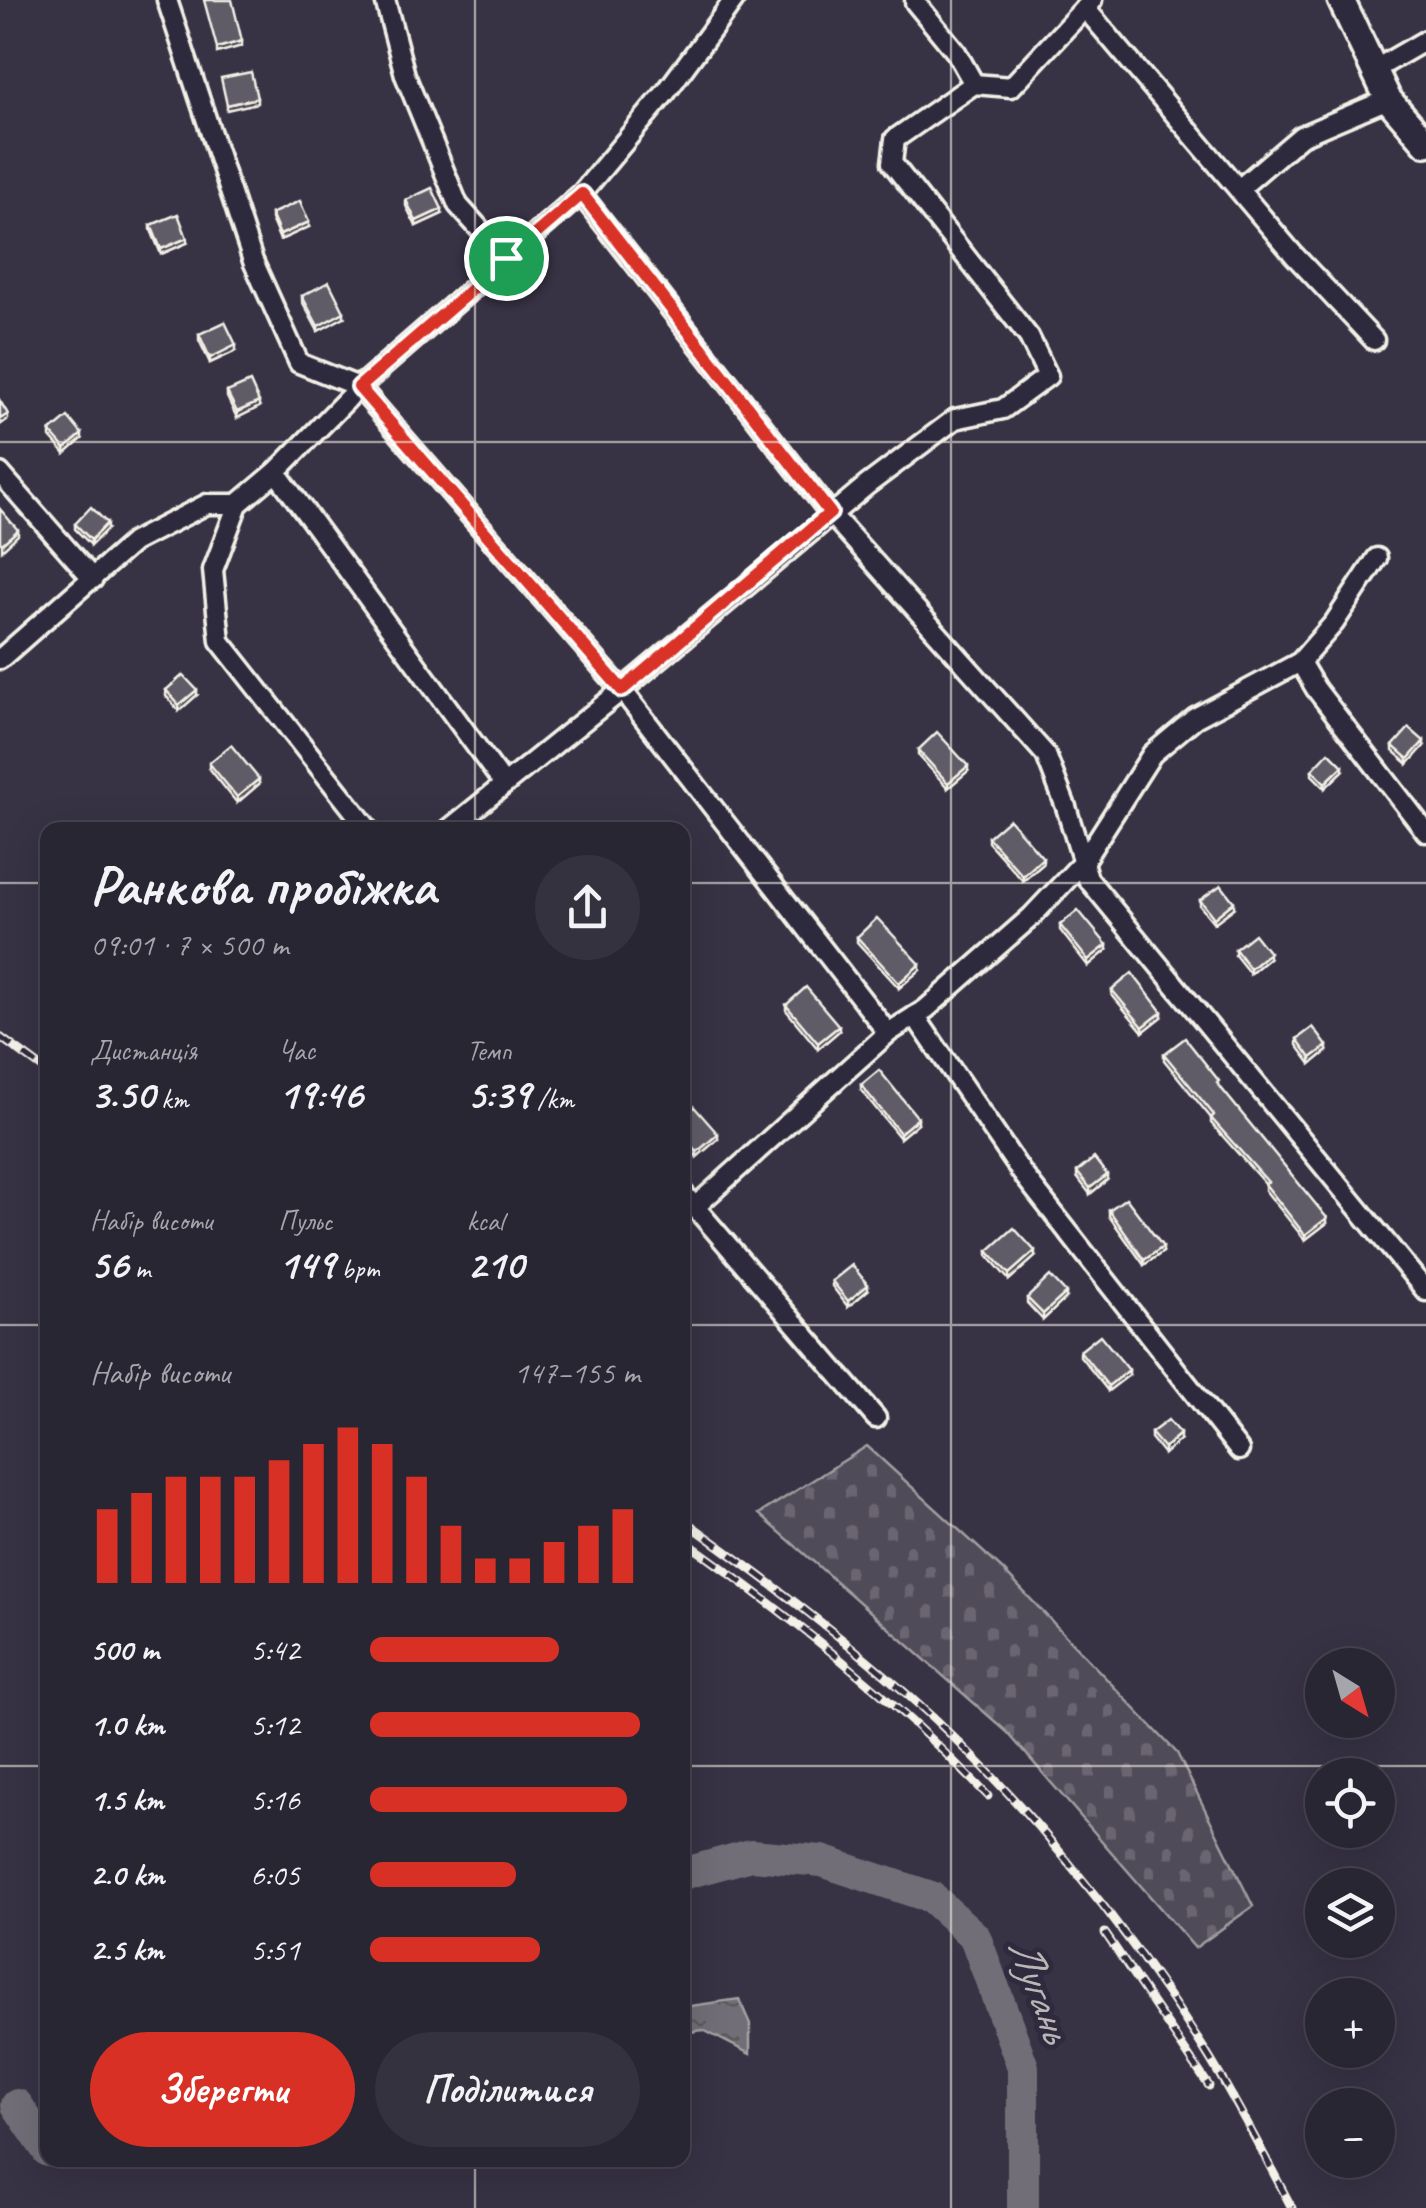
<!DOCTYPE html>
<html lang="uk">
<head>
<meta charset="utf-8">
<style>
  body { margin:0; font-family:Caveat,sans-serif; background:#35323f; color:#f1f3f6; height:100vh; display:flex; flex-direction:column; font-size:38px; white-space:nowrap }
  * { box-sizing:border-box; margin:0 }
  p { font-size:32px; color:#a5a5ac }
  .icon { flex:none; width:55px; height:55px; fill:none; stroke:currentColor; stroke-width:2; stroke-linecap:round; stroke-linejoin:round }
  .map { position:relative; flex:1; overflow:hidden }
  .sheet { position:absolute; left:40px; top:822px; width:650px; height:1345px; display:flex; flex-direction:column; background:#292633; border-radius:20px; box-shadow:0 10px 40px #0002,0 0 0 2px #45434e }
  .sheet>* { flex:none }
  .needle { width:65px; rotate:143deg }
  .tools { position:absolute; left:1305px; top:1648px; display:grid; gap:20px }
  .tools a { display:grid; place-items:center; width:90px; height:90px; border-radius:50%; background:#292633; box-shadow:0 10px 40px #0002,0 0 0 2px #45434e; font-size:50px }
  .pin { position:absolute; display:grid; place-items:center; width:85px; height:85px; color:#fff; margin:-42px; border:5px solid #fff; border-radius:50%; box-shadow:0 2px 10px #0007 }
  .round { display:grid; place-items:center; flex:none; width:105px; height:105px; border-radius:52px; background:#35323f }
  .overview { display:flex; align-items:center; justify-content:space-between; height:170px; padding:0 50px }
  h1 { font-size:55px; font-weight:600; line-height:75px }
  .stats { display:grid; grid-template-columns:repeat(3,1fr); gap:15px; height:170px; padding:10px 50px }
  .stats div { display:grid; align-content:center }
  .stats b { font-size:42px; font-weight:600 }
  .stats small { font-size:28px; font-weight:400 }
  .stats p { font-size:28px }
  .chart { height:280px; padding:20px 50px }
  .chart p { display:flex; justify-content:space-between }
  .chart svg { width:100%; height:180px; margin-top:10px; stroke:#d93025; stroke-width:6 }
  .button { display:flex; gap:20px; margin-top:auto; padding:20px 50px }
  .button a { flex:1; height:115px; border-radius:60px; background:#d93025; color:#fff; font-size:40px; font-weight:600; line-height:115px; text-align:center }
  .button a+a { background:#35323f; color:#f1f3f6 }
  ul { padding:0 50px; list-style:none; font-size:32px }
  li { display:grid; grid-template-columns:160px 120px 1fr; align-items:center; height:75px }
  li i { height:25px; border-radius:12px; background:#d93025 }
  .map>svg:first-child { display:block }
  .cemetery { fill:url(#cemetery-stones); stroke:#a29ea0; stroke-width:2.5 }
  .water { fill:url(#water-ripples); stroke:#a6a2a4; stroke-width:2.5 }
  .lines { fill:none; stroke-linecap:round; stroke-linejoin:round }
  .river { stroke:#726e77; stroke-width:32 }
  .street-casing { stroke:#f4f1e8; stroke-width:25 }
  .secondary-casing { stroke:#f4f1e8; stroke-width:32 }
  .street { stroke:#2f2a3d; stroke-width:18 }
  .secondary { stroke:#2f2a3d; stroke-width:25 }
  .rail-casing { stroke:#f4f1e8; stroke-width:9 }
  .rail { stroke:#2f2a3d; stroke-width:5; stroke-dasharray:15; stroke-linecap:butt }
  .wall { fill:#524f59; stroke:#f4f1e8; stroke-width:2.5 }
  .shaded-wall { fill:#424048; stroke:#f4f1e8; stroke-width:2.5 }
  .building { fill:#5f5c67; stroke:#f4f1e8; stroke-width:2.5 }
  .route-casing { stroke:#fff; stroke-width:20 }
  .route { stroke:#d93025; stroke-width:12 }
  .grid { fill:none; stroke:#f4f1e8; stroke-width:2.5; stroke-opacity:0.55 }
  .labels { text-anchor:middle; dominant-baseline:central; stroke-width:10; stroke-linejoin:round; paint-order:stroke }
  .water-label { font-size:45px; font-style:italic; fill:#bab6b5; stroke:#2f2a3d }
</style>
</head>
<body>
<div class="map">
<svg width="1426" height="2208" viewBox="0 0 1426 2208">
  <defs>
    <pattern id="cemetery-stones" width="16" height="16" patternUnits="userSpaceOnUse" patternTransform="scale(2.5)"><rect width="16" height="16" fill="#504b59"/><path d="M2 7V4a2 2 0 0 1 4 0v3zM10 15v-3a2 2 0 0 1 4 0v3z" fill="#6a6571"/></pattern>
    <pattern id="water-ripples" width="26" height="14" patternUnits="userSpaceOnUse" patternTransform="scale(2.5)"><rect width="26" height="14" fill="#726e77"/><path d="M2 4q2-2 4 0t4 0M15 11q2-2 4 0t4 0" fill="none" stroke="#5b595c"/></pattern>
  </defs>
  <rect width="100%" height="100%" fill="#373244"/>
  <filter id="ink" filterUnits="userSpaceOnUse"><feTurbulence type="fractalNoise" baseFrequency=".01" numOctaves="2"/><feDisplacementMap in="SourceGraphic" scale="20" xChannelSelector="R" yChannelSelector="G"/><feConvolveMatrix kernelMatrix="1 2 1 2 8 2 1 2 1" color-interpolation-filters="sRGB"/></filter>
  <g filter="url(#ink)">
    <path class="cemetery" d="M867,1446l135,123 175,184 76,153 -58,42 -188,-216 -248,-218z"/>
    <path class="water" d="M739,1999l11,25v30l-47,-24 -20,3v-26z"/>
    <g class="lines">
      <g class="river">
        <path d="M682,1874l69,-19 71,6 109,36 44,40 48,130v141"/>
        <path d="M17,2105l31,46"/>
      </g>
      <g class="street-casing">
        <g id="street">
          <path d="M167,0l86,261 46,102 60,24 263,303 266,343"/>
          <path d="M385,0l20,75 53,130 48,53"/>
          <path d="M915,2l41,50 18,32"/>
          <path d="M1085,8l209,247 80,85"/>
          <path d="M1374,70l52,-30"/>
          <path d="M1239,189l62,-53 87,-37"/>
          <path d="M581,194l249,319 216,242 20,52 22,72 338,412"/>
          <path d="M276,472l227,311"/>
          <path d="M0,473l93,106"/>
          <path d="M0,659l133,-117 74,-38h31"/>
          <path d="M1300,662l16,27 110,143"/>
          <path d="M369,830l-149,-189 -7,-71 25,-66 38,-32 83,-85 222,-193 85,-102 68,-92"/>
          <path d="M448,830l174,-140 245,-205 88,-66 48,-10 45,-33 -19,-39 -137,-174 3,-24 79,-55 37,3 81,-87"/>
          <path d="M915,1016l107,157 217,277"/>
          <path d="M682,1192l194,226"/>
          <path d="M696,1206l192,-173 38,-24 105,-92 52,-55 69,-108 43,-36 105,-56 34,-39 43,-65"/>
        </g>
      </g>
      <g class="secondary-casing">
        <path id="secondary" d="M1341,0l47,99 38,44"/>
      </g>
      <use href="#street" class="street"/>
      <use href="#secondary" class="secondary"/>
      <g class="rail-casing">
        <g id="rail">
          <path d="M0,1037l48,35"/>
          <path d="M682,1519c78,56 155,113 227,177 112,99 215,227 295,353 32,51 60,106 88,159"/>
          <path d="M682,1539c110,78 213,160 306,257"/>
          <path d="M1105,1933l104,153"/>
        </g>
      </g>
      <use href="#rail" class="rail"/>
    </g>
    <g class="wall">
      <path d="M406,200l36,14 -26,12 -10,-20z"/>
      <path d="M271,214l38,13 -29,13 -9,-21z"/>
      <path d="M151,225l36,18 -26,11 -10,-24z"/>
      <path d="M302,296l42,21 -26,14 -16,-30z"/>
      <path d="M199,334l37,17 -26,12 -11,-23z"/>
      <path d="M227,392l32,15 -22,11 -10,-21z"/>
      <path d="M50,432l32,7 -17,15 -15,-17z"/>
      <path d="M75,524l32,5 -16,16 -16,-16z"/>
      <path d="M166,690l31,5 -18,16 -13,-15z"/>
      <path d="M1393,746h31l-16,18 -15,-13z"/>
      <path d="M918,750l50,21 -20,17 -30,-33z"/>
      <path d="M209,763l50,21 -22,19 -28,-35z"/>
      <path d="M1312,770l31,1 -18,17 -13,-13z"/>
      <path d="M988,837l55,27 -20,17 -35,-39z"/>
      <path d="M1200,900l34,8 -20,15 -14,-17z"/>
      <path d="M1060,925l47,25 -19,16 -28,-36z"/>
      <path d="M857,937l63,33 -21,18 -42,-46z"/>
      <path d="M1235,949l34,9 -19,16 -15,-19z"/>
      <path d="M1112,990l50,27 -19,15 -31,-37z"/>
      <path d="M786,1005l53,26 -21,18 -32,-39z"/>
      <path d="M1297,1039l30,12 -16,13 -14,-19z"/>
      <path d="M1164,1054l55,32 108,137 -22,17 -40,-50v-6l-54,-61v-5l-47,-58z"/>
      <path d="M861,1085l57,38 -18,15 -39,-48z"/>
      <path d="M682,1093l36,46 -21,18 -15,-17z"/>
      <path d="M1077,1172l30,8 -17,14 -13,-17z"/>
      <path d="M1109,1210l54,42 -19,13 -35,-49z"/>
      <path d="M988,1251l47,6 -26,23 -21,-24z"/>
      <path d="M832,1281l36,9 -20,17 -16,-21z"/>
      <path d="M1027,1298h39l-23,22 -16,-17z"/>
      <path d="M1080,1351l49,24 -21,16 -28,-35z"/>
      <path d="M1151,1433l29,7 -16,14 -13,-16z"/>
    </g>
    <g class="shaded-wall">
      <path d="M242,41v5l-25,7v-5z"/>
      <path d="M257,98v5l-30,7v-5z"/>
      <path d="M442,209v5l-26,12v-5z"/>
      <path d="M309,222v5l-29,13v-5z"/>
      <path d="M187,238v5l-26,11v-5z"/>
      <path d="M344,312v5l-26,14v-5z"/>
      <path d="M236,345v6l-26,12v-5z"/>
      <path d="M259,402v5l-22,11v-6z"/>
      <path d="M8,414v5l-8,6v-6z"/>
      <path d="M82,434v5l-17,15v-5z"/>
      <path d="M107,523v6l-16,16v-5z"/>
      <path d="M18,530v5l-16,15v-6z"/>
      <path d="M197,690v5l-18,16v-6z"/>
      <path d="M1424,741v5l-16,18v-5z"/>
      <path d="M968,766v5l-20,17v-5z"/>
      <path d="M1343,766v5l-18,17v-5z"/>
      <path d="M259,779v5l-22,19v-6z"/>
      <path d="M1043,858v6l-20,17v-5z"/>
      <path d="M1234,902v6l-20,15v-5z"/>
      <path d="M1107,945v5l-19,16v-6z"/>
      <path d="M1269,953v5l-19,16v-5z"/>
      <path d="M920,964v6l-21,18v-5z"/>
      <path d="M1162,1012v5l-19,15v-5z"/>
      <path d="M839,1026v5l-21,18v-6z"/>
      <path d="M1327,1046v5l-16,13v-6z"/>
      <path d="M918,1118v5l-18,15v-5z"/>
      <path d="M718,1134v5l-21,18v-5z"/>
      <path d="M1107,1175v5l-17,14v-6z"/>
      <path d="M1327,1218v5l-22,17v-5z"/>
      <path d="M1163,1247v5l-19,13v-5z"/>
      <path d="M1035,1251v6l-26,23v-6z"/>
      <path d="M868,1285v5l-20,17v-6z"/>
      <path d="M1066,1293v5l-23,22v-6z"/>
      <path d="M1129,1370v5l-21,16v-5z"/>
      <path d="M1180,1434v6l-16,14v-6z"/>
    </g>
    <g class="building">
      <path d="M204,0h28l10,41 -25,7z"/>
      <path d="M251,72l6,26 -30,7 -6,-27z"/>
      <path d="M432,188l10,21 -26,12 -10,-21z"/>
      <path d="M300,201l9,21 -29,13 -9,-21z"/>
      <path d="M178,214l9,24 -26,11 -10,-24z"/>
      <path d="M329,282l15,30 -26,14 -16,-30z"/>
      <path d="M225,322l11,23 -26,13 -11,-24z"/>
      <path d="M250,382l9,20 -22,10 -10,-20z"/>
      <path d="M0,401l8,13 -8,5z"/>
      <path d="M68,417l14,17 -17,15 -15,-17z"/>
      <path d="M91,507l16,16 -16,17 -16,-16z"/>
      <path d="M0,509l18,21 -16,14 -2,-2z"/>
      <path d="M183,675l14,15 -18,15 -13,-15z"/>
      <path d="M1409,728l15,13 -16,18 -15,-13z"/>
      <path d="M937,732l31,34 -20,17 -30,-33z"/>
      <path d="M231,745l28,34 -22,18 -28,-34z"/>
      <path d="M1329,752l14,14 -18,17 -13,-13z"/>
      <path d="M1009,819l34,39 -20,18 -35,-39z"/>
      <path d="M1221,885l13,17 -20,16 -14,-18z"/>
      <path d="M1078,910l29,35 -19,15 -28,-35z"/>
      <path d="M877,918l43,46 -21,19 -42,-46z"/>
      <path d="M1254,934l15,19 -19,16 -15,-20z"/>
      <path d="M1132,973l30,39 -19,15 -31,-37z"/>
      <path d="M806,987l33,39 -21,17 -32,-38z"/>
      <path d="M1313,1027l14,19 -16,12 -14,-19z"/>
      <path d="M1185,1038l34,43 -2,2 110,135 -22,17 -40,-51 3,-2 -57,-64 3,-3 -50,-61z"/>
      <path d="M879,1070l39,48 -18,15 -39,-48z"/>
      <path d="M682,1093l36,41 -21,18 -15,-17z"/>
      <path d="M1094,1158l13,17 -17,13 -13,-16z"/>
      <path d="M1126,1198l37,49 -19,13 -35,-50z"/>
      <path d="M1014,1228l21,23 -26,23 -21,-23z"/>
      <path d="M852,1265l16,20 -20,16 -16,-20z"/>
      <path d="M1050,1276l16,17 -23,21 -16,-16z"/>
      <path d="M1100,1335l29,35 -21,16 -28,-35z"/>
      <path d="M1168,1420l12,14 -16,14 -13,-15z"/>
    </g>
  </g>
  <g class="lines" filter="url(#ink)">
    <g class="route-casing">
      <path id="route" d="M582,194l248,319 -208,177 -263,-303z"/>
    </g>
    <use href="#route" class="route"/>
  </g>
  <path class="grid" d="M475,0v830M951,0v2208M0,442h1426M0,883h48M682,883h744M0,1325h48M682,1325h744M0,1766h48M682,1766h744M475,2160v48"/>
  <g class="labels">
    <g class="water-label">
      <text transform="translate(1040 1989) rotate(70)">Лугань</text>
    </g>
  </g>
</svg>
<div class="tools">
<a><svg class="needle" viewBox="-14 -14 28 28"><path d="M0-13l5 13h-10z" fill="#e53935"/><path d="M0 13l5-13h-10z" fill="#a5a5ac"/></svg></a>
<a><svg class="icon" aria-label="locate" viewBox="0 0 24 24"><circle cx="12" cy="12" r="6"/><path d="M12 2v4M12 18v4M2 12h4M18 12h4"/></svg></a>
<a><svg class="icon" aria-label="layers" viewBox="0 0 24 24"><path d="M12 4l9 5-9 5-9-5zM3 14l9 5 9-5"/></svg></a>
<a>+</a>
<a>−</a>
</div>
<div class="pin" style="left:506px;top:258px;background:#1e9e55"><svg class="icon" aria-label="arrive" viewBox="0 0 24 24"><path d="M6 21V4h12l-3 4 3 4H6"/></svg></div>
<section class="sheet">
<div class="overview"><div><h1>Ранкова пробіжка</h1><p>09:01 · 7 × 500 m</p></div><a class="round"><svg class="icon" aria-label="share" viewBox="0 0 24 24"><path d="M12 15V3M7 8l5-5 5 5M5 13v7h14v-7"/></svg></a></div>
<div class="stats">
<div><p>Дистанція</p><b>3.50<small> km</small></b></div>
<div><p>Час</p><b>19:46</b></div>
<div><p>Темп</p><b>5:39<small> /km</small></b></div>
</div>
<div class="stats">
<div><p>Набір висоти</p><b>56<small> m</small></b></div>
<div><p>Пульс</p><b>149<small> bpm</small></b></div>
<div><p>kcal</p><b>210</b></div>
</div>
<div class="chart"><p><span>Набір висоти</span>147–155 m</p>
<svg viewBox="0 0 160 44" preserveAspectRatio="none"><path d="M5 44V26M15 44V22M25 44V18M35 44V18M45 44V18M55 44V14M65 44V10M75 44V6M85 44V10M95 44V18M105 44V30M115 44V38M125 44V38M135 44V34M145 44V30M155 44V26"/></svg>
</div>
<ul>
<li><b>500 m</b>5:42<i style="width:70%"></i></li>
<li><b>1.0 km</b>5:12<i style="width:100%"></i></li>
<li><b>1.5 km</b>5:16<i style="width:95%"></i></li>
<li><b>2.0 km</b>6:05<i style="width:54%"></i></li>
<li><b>2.5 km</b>5:51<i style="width:63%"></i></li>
</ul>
<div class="button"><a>Зберегти</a><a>Поділитися</a></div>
</section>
</div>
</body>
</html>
